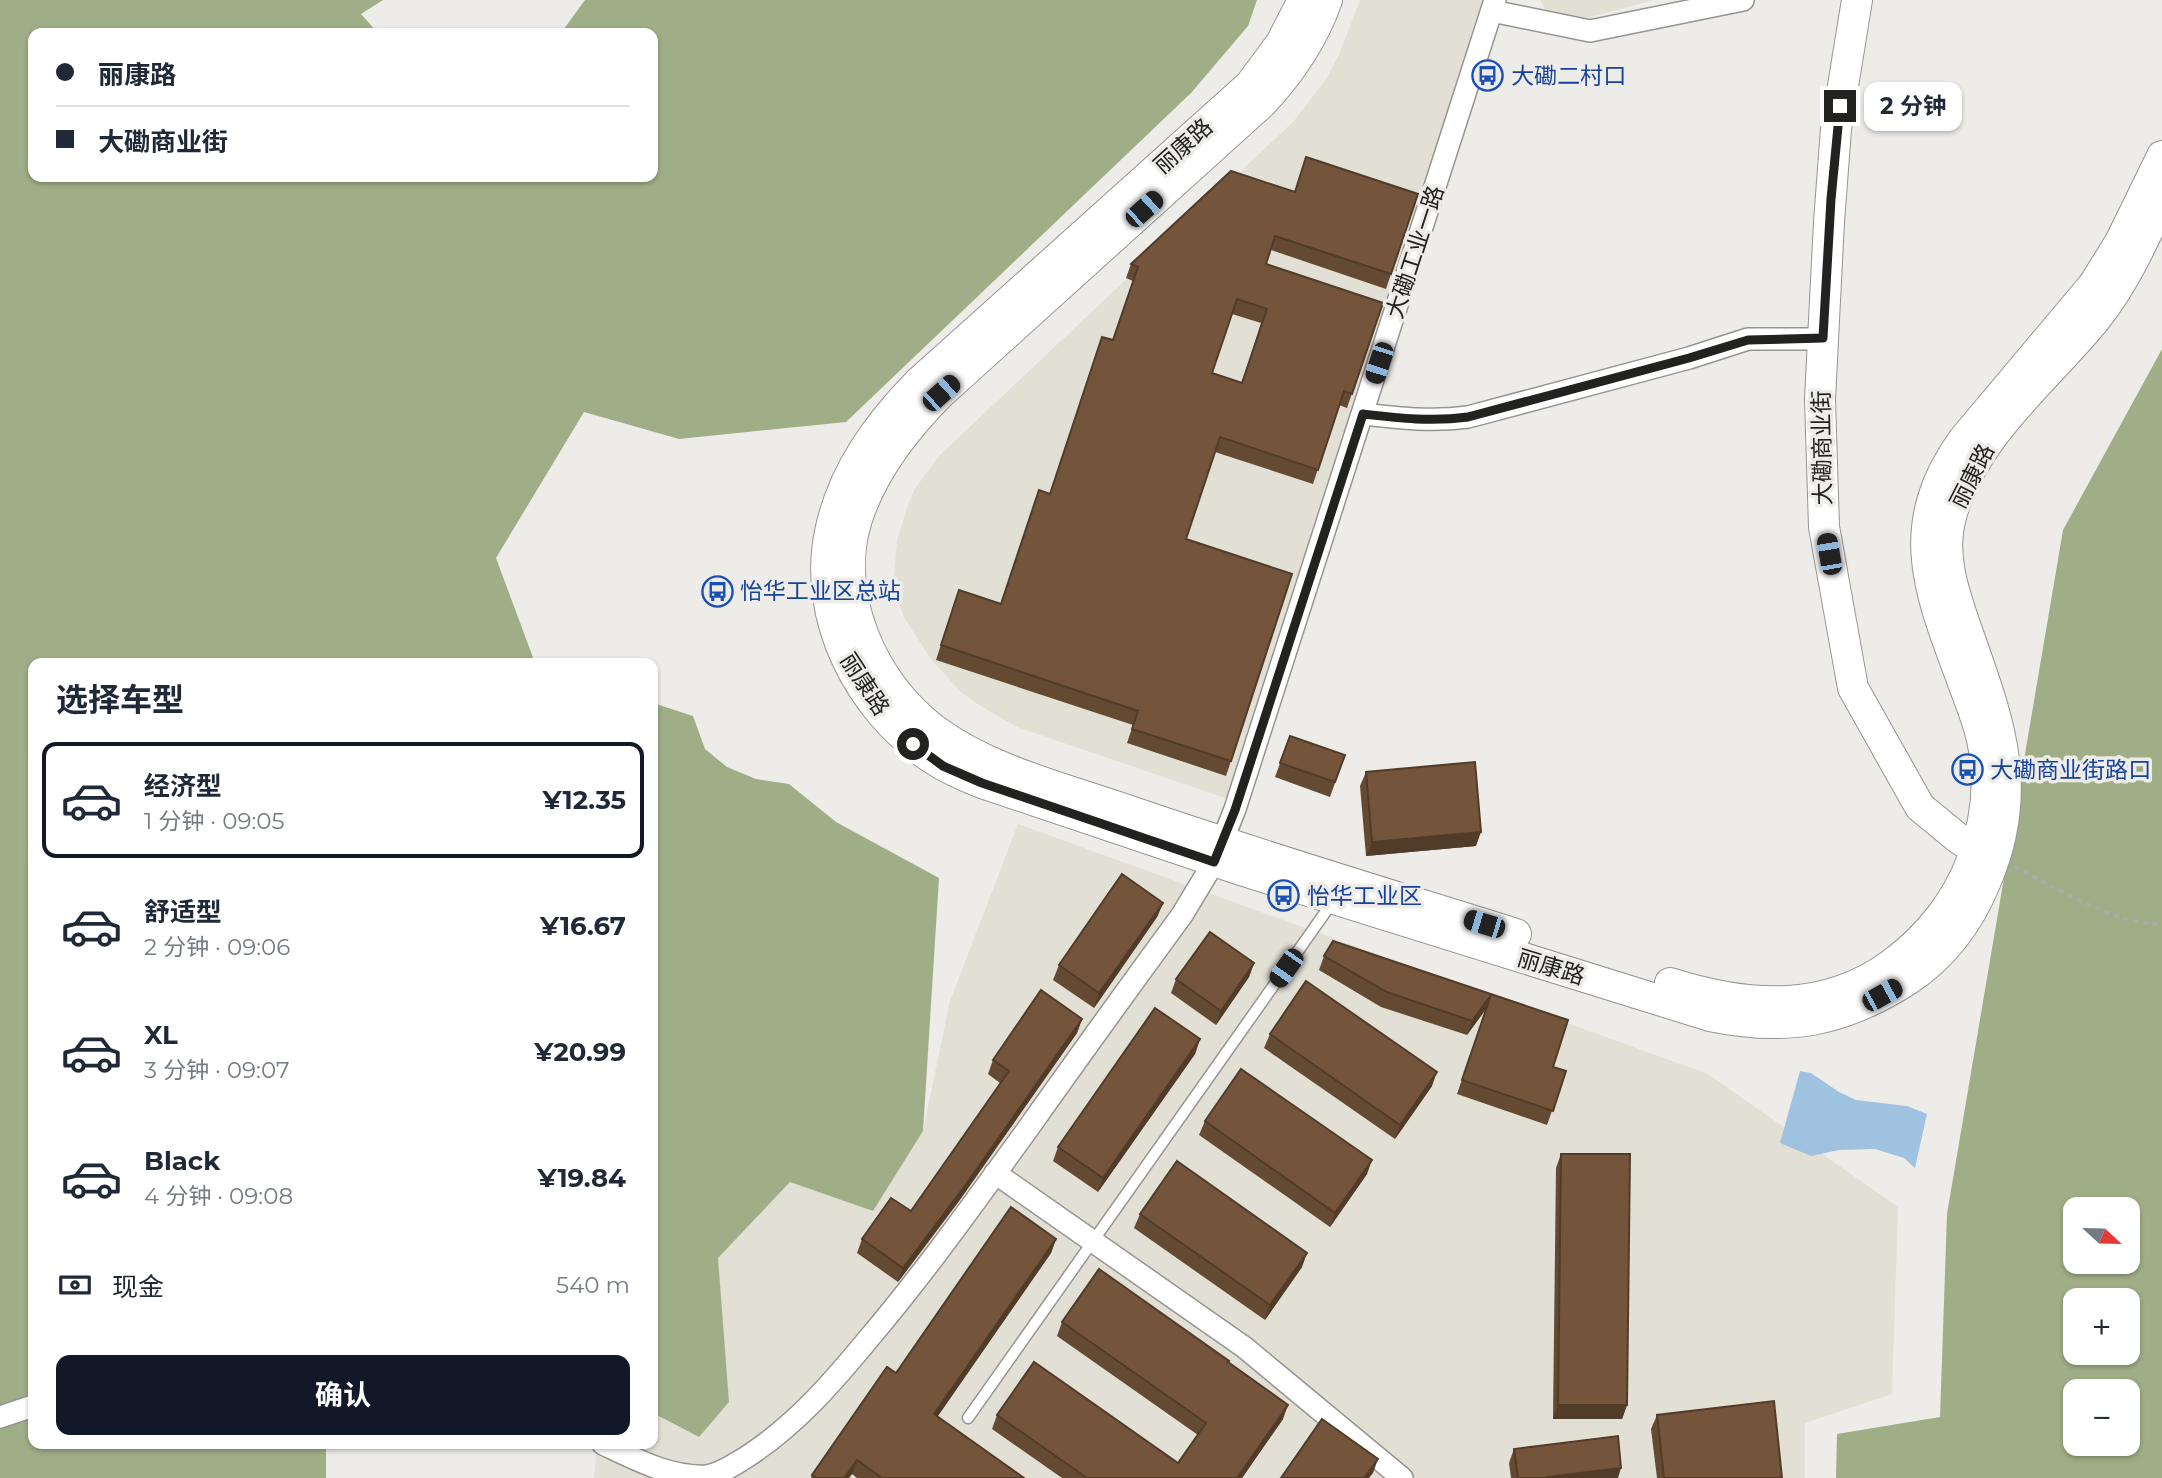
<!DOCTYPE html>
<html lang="zh">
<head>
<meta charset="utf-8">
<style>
	body { margin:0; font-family:Montserrat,"Noto Sans SC",sans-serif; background:#f6f6f7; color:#1f2937; height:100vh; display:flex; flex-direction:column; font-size:26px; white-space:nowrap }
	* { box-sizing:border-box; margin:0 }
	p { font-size:23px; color:#747a83 }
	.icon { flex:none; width:38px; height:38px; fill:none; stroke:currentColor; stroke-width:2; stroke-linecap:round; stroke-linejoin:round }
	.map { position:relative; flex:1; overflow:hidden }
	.side { position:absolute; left:28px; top:658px; width:630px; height:791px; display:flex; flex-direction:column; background:#fff; border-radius:14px; box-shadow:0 2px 5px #0004 }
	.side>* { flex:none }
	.hud { position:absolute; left:28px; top:28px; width:630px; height:154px; border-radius:14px; box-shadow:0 2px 5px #0004; display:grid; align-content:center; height:154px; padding:0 28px; background:#fff }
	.needle { width:46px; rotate:112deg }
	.fabs { position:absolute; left:2063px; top:1197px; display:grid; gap:14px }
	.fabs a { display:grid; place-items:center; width:77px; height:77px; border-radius:14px; background:#fff; box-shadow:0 2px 5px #0004; font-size:35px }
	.end { position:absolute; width:32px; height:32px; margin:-16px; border:9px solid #222221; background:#fff; box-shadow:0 0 0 4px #fff }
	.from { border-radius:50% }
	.bubble { position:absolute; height:49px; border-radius:14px; background:#fff; box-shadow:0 2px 5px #0004; font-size:23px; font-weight:700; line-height:49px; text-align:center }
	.car { position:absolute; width:21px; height:42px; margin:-21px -10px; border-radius:9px; box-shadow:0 0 5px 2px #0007; background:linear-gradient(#222 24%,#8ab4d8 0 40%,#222 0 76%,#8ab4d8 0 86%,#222 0) }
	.hud b { display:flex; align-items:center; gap:24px; height:66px; font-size:26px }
	.hud b+b { border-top:2px solid #e0e1e3 }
	.hud i { width:18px; height:18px; background:#1f2937 }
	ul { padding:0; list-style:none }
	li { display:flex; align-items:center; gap:21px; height:116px; margin:0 14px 10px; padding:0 14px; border:4px solid transparent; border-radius:14px }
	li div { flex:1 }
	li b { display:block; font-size:26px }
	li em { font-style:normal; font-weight:700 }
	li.active { border-color:#111827 }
	li>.icon { width:63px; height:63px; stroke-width:1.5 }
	h2 { padding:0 28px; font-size:32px; line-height:84px }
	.pay { display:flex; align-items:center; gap:18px; height:77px; padding:0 28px; font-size:26px }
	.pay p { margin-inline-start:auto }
	.button { display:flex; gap:14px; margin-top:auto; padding:14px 28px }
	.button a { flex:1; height:80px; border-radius:14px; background:#111827; color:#fff; font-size:28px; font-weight:700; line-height:80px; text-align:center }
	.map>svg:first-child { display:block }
</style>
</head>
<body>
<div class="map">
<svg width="2162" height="1478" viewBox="0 0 2162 1478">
	<rect width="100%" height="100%" fill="#edece9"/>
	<g fill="#e2dfd5">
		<polygon points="1360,0 1482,0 1351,419 1228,799 1017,727 979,705 961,692 930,658 904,617 895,594 894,576 897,541 908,504 916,487 940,455 1294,121 1326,79 1339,55"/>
		<polygon points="1540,0 1654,0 1587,18 1547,12"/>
		<polygon points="1018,824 1708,1074 1898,1207 1892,1394 1805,1423 1805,1478 594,1478 597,1444 653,1444 653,1413 699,1437 729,1402 717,1258 790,1181 872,1211 923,1131 950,1001"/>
	</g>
	<g fill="#9fae86" fill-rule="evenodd">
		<polygon points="0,0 383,0 361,14 378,33 33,33 33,177 653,177 653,33 561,33 585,0 1257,0 1248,26 1191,93 846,422 679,439 584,412 496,558 535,663 33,663 33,1444 326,1444 326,1478 0,1478"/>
		<path d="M2162 349V1478H1836L1837 1434 1940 1417 1947 1214 2063 530ZM2076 1209H2128V1262H2076ZM2076 1300H2128V1353H2076ZM2076 1391H2128V1444H2076Z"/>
		<polygon points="653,703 693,716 705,749 727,767 756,779 789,784 836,822 939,878 923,1131 873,1211 790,1182 718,1258 729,1402 699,1437 653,1413"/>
	</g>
	<polygon fill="#9fc2e0" points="1800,1071 1811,1073 1839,1092 1856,1100 1907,1106 1927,1114 1915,1168 1904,1158 1875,1149 1839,1150 1811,1156 1780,1143"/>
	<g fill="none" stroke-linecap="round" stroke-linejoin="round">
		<defs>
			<polyline id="lane" points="968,1418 1334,900"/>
			<g id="street">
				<polyline points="1492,11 1590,31 1743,0"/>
				<path d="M1363 414C1398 418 1432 422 1468 417L1689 358 1748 339H1823"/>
				<polyline points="995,1173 1244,1347 1402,1478"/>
				<polyline points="0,1417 33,1406"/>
				<path d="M603 1444C635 1459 670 1478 707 1476 721 1474 733 1465 745 1458 795 1426 833 1382 870 1337 926 1271 976 1200 1027 1130 1078 1058 1130 986 1182 915L1214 862 1235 809 1495 0"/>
			</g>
			<g id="secondary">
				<path d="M1303 0 1281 43 1250 85 918 383C877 425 842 473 830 532 812 618 859 709 930 757 946 768 964 776 982 783L1244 871 1710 1016C1787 1032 1843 1022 1909 979 1945 955 1970 920 1986 881 2025 790 2000 724 1969 636 1955 596 1939 555 1952 513 1976 434 2045 381 2095 320 2124 284 2143 242 2162 200"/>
				<path d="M1327 0C1313 40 1291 72 1262 103L941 393C905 429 873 470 857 519 833 595 873 684 935 730 989 770 1060 787 1124 809 1254 854 1385 893 1516 934"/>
				<polyline points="1857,0 1836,129 1829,222 1820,399 1824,527 1853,688 1920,807 1959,839 1976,849"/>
				<path d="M1670 983C1746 1007 1825 1014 1893 963 1928 937 1957 901 1972 860 1986 822 1991 780 1982 740 1978 720 1969 700 1962 680 1929 591 1901 526 1963 440L2094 284 2120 242 2162 156"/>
			</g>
		</defs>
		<use href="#lane" stroke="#959491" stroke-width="13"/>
		<use href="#street" stroke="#959491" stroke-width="24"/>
		<use href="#secondary" stroke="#959491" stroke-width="32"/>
		<path stroke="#acaba9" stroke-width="3.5" stroke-dasharray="5 5" stroke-linecap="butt" d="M2015 867C2055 887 2118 926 2162 924"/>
		<use href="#lane" stroke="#fff" stroke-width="10"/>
		<use href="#street" stroke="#fff" stroke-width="21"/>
		<use href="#secondary" stroke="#fff" stroke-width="30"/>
	</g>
	<g fill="#644933" fill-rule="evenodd">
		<path d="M1231 171 1391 274 1386 289 1271 250 1266 264 1383 303 1347 408 1339 405 1313 484 1215 452 1186 539 1231 761 1226 776 1127 743 1133 725 936 660 954 604H1001L1050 494 1113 340 1133 281 1126 278 1131 264ZM1232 314 1261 323 1242 383 1212 373Z"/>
		<polygon points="1290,736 1345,755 1330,797 1275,777"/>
		<polygon points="1366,772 1476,846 1366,856 1360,786"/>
		<polygon points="1163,903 1157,917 1094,1008 1053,980 1059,965"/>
		<polygon points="1324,956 1568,1020 1553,1067 1566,1071 1547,1125 1457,1094 1486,1009 1467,1035 1381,1007 1319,970"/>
		<polygon points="1254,963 1249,977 1216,1025 1171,993 1176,979"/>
		<polygon points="1082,1019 1077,1033 959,1201 898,1282 857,1253 862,1239 911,1211 1000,1083 988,1074 993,1060"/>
		<polygon points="1270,1034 1432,1086 1395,1139 1264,1048"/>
		<polygon points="1200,1039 1195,1054 1098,1192 1053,1161 1058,1147"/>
		<polygon points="1205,1121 1367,1174 1330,1227 1199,1135"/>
		<polygon points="1561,1154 1627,1405 1622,1419 1553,1419 1556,1168"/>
		<polygon points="1140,1214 1302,1267 1265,1320 1134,1228"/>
		<polygon points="1056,1239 1051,1253 937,1417 1024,1478 857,1478 852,1474 849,1478 811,1478 812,1475 896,1373"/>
		<polygon points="1062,1322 1229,1363 1283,1419 1242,1478 1062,1478 992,1429 997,1415 1178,1463 1198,1435 1057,1336"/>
		<polygon points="1657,1415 1782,1478 1657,1478 1651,1429"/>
		<polygon points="1514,1449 1618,1478 1511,1478 1509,1463"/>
	</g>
	<g fill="#513c29">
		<polygon points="1481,832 1476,846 1366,856 1372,842"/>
		<polygon points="1163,903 1157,917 1094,1008 1099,993"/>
		<polygon points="1254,963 1249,977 1216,1025 1221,1011"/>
		<polygon points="1491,995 1486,1009 1467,1035 1472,1021"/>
		<polygon points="1082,1019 1077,1033 959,1201 898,1282 903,1268"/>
		<polygon points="1200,1039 1195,1054 1098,1192 1103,1178"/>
		<polygon points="1437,1072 1432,1086 1395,1139 1400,1125"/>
		<polygon points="1372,1160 1367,1174 1330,1227 1335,1213"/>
		<polygon points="1056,1239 1051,1253 929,1429 934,1414"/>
		<polygon points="1307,1253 1302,1267 1265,1320 1270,1305"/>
		<polygon points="1288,1405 1283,1419 1242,1478 1237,1478"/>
		<polygon points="1558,1405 1627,1405 1622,1419 1553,1419"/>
		<polygon points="1378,1459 1373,1473 1369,1478 1364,1478"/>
		<polygon points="857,1460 852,1474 849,1478 844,1478"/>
		<polygon points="1621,1468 1618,1478 1548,1478 1548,1477"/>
	</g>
	<g fill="#74553b" stroke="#513c29" stroke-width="2" fill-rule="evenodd">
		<path d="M1306 157 1418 194 1391 274 1275 236 1266 264 1383 303 1352 394 1344 391 1318 470 1220 437 1186 539 1292 574 1231 761 1132 729 1138 711 941 645 959 590 1001 604 1039 490 1050 494 1102 337 1113 340 1138 267 1131 264 1231 171 1295 192ZM1237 299 1267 309 1242 383 1212 373Z"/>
		<polygon points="1290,736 1345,755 1335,782 1280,763"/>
		<polygon points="1475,762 1481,832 1372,842 1366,772"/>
		<polygon points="1122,874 1163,903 1099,993 1059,965"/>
		<polygon points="1210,932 1254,963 1221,1011 1176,979"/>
		<polygon points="1333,941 1568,1020 1553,1067 1566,1071 1553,1111 1462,1080 1491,995 1472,1021 1387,992 1324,956"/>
		<polygon points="1306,981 1437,1072 1400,1125 1270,1034"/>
		<polygon points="1041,990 1082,1019 964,1187 903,1268 862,1239 891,1198 911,1211 1009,1071 993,1060"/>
		<polygon points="1155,1008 1200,1039 1103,1178 1058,1147"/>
		<polygon points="1241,1069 1372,1160 1335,1213 1205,1121"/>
		<polygon points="1561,1154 1630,1154 1627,1405 1558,1405"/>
		<polygon points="1177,1161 1307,1253 1270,1305 1140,1214"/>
		<polygon points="1011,1207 1056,1239 934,1414 1024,1478 882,1478 857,1460 844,1478 817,1478 812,1475 887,1367 896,1373"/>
		<polygon points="1099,1269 1229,1361 1228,1362 1288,1405 1237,1478 1087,1478 997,1415 1034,1362 1178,1463 1206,1423 1062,1322"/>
		<polygon points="1774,1401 1782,1478 1664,1478 1657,1415"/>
		<polygon points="1322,1419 1378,1459 1364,1478 1281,1478"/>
		<polygon points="1618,1436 1621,1468 1548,1477 1549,1478 1518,1478 1514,1449"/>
	</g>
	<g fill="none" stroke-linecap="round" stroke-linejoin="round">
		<path stroke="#222221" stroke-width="9" d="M913 744 943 766 982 783 1214 862 1235 810 1363 414C1398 418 1432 422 1468 417L1689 358 1748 340 1823 338 1831 199 1840 106"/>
	</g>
	<defs>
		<symbol id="bus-ring" viewBox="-11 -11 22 22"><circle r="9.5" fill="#edece9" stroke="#1a4fb4" stroke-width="1.5"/><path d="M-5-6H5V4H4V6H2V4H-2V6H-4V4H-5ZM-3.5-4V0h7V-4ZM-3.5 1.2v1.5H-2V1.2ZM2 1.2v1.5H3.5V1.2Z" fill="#1a4fb4"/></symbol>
	</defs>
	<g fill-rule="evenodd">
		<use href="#bus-ring" x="1470" y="58" width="35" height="35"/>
		<use href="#bus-ring" x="700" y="574" width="35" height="35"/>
		<use href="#bus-ring" x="1950" y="752" width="35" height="35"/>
		<use href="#bus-ring" x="1266" y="878" width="35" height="35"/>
	</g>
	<g text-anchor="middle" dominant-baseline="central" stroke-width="7" stroke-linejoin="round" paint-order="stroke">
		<g font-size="23" fill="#164399" stroke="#edece9" text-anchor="start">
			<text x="1511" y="76">大磡二村口</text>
			<text x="740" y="591">怡华工业区总站</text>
			<text x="1990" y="770">大磡商业街路口</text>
			<text x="1307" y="896">怡华工业区</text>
		</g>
		<g font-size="23" fill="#222221" stroke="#edece9">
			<text transform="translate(1183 146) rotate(-42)">丽康路</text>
			<text transform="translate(1415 252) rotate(-72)">大磡工业一路</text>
			<text transform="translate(1822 448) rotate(-91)">大磡商业街</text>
			<text transform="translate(1972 476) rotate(-63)">丽康路</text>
			<text transform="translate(865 684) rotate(57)">丽康路</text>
			<text transform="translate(1551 967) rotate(17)">丽康路</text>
		</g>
	</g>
</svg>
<div class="fabs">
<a><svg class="needle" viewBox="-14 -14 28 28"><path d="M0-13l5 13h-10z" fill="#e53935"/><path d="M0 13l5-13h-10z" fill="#747a83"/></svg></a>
<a>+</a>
<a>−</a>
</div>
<i class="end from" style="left:913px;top:744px"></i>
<i class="end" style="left:1840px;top:106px"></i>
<div class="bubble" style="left:1864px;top:82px;width:98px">2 分钟</div>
<i class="car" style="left:1144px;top:209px;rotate:48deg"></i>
<i class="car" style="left:1379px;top:363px;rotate:198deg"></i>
<i class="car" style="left:941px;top:393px;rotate:48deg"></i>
<i class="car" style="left:1829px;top:554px;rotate:350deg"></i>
<i class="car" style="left:1484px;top:924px;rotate:287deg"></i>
<i class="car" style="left:1286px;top:968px;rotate:215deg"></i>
<i class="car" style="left:1882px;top:995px;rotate:61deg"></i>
<div class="hud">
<b><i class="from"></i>丽康路</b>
<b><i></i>大磡商业街</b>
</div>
<section class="side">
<h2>选择车型</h2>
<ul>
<li class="active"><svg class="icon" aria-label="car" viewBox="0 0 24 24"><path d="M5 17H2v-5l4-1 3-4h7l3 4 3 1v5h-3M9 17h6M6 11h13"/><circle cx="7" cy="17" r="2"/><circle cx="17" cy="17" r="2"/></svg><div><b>经济型</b><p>1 分钟 · 09:05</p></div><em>¥12.35</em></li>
<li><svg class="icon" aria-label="car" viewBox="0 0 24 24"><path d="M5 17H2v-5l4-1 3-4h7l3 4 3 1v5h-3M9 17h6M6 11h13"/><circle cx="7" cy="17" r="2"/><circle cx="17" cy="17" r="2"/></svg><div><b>舒适型</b><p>2 分钟 · 09:06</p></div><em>¥16.67</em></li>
<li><svg class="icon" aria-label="car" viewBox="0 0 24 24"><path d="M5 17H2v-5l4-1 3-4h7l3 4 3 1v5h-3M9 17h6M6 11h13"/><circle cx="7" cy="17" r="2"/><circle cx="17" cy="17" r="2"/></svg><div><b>XL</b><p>3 分钟 · 09:07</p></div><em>¥20.99</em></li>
<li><svg class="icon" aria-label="car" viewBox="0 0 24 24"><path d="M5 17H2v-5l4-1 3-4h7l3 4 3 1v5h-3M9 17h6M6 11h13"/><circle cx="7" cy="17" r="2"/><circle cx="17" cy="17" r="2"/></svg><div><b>Black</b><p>4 分钟 · 09:08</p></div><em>¥19.84</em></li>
</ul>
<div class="pay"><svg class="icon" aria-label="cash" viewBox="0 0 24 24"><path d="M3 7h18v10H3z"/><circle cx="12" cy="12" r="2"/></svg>现金<p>540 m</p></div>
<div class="button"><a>确认</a></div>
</section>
</div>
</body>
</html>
